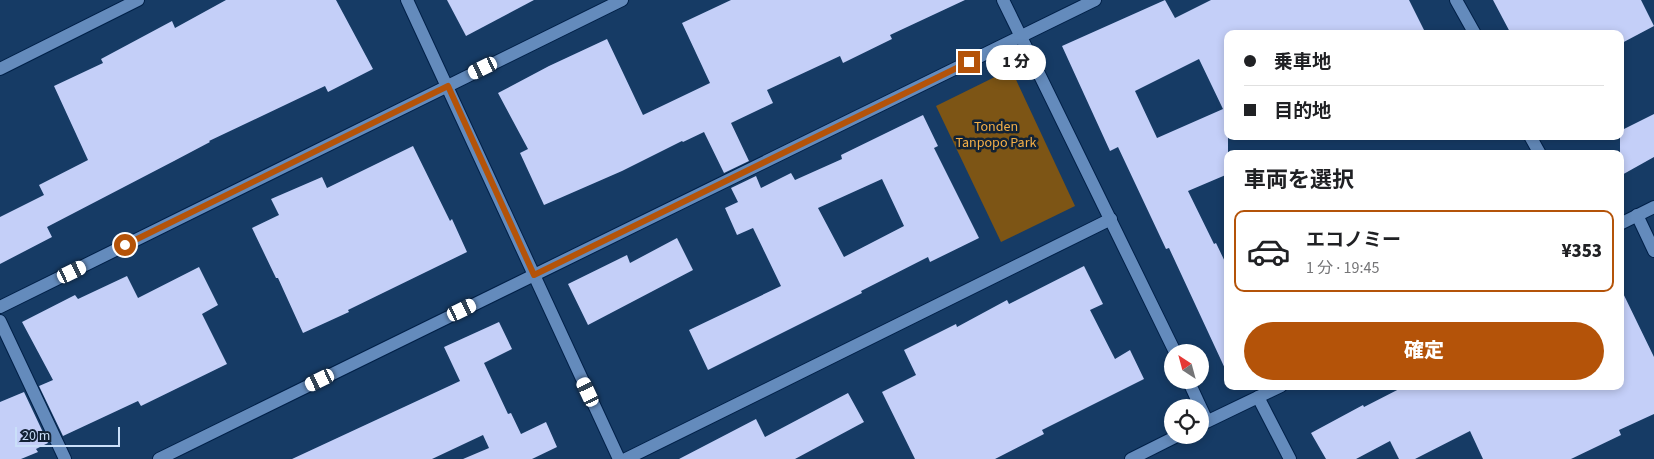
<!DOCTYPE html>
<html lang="ja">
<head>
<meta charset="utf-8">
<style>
	body { margin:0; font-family:"Source Sans 3","Noto Sans JP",sans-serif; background:#f6f6f6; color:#202124; height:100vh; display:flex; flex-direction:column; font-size:19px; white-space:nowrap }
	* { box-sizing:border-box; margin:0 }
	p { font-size:16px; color:#757577 }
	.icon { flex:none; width:28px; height:28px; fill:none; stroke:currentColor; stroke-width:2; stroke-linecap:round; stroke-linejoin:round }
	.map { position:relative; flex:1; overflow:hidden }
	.panel { position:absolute; left:1224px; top:150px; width:400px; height:240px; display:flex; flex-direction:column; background:#fff; border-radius:10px; box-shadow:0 2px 8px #0003 }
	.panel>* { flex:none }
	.banner { position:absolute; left:1224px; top:30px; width:400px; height:110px; border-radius:10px; box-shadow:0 2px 8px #0003; display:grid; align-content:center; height:110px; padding:0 20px; background:#fff }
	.needle { width:32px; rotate:324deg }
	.fabs { position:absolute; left:1164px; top:344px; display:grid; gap:10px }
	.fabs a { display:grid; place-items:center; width:45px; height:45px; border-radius:50%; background:#fff; box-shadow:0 2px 8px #0003; font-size:25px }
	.scale { position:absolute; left:15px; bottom:12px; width:105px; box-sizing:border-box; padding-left:5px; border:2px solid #cadff9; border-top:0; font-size:14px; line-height:18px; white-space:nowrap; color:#cadff9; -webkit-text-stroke:4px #122235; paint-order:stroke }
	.end { position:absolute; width:22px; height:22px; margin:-11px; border:6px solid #b45309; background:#fff; box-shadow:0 0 0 2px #fff }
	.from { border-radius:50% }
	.bubble { position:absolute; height:35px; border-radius:18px; background:#fff; box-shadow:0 2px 8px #0003; font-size:16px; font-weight:800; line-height:35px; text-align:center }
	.car { position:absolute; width:15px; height:30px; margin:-15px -8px; border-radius:6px; box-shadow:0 0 4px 1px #0007; background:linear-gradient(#fff 24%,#345 0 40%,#fff 0 76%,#345 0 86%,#fff 0) }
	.banner b { display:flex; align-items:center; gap:18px; height:48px; font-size:19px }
	.banner b+b { border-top:1px solid #e0e0e0 }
	.banner i { width:12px; height:12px; background:#202124 }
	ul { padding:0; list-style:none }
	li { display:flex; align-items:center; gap:15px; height:82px; margin:0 10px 8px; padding:0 10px; border:2px solid transparent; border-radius:10px }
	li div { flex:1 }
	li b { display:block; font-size:19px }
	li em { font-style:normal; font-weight:800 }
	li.on { border-color:#b45309 }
	li>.icon { width:45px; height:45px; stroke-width:1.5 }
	h2 { padding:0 20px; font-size:22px; line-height:60px }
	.button { display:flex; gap:10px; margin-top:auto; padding:10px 20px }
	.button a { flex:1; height:58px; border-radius:30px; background:#b45309; color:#fff; font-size:20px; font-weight:800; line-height:58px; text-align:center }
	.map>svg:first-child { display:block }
</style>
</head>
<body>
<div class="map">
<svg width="1654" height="459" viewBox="0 0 1654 459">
	<rect width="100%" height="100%" fill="#163b65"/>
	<polygon fill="#7d5515" points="1011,69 1075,206 1001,242 936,106"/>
	<g fill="#c4cff8" fill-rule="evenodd">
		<polygon points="226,0 336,0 373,69 328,92 325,86 209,141 210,142 174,161 47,227 52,237 0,264 0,217 44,195 39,185 88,160 54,86 103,63 101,59 172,21 175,28"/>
		<polygon points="447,0 534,0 466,36"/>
		<polygon points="731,0 965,0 890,35 892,39 843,63 840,56 767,90 773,103 731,123 749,161 724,173 704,132 683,142 682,141 622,171 544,205 520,153 528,149 498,93 549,66 607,39 643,115 710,83 682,23"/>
		<path d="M1165 0 1175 18 1211 0H1409L1426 34H1228V174L1188 191 1214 244 1216 243 1228 268V375L1169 248 1166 249 1118 147 1110 151 1062 46ZM1199 59 1223 109 1157 138 1135 91Z"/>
		<polygon points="1493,0 1641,0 1654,26 1620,44 1620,34 1511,34"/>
		<polygon points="1654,114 1654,157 1620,176 1620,131"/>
		<path d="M923 115 938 146 934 148 979 238 930 262 928 257 861 291 862 293 708 370 689 330 781 286 753 228 737 235 725 208 738 202 731 188 756 176 761 188 791 173 795 180 842 159 841 155ZM882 179 904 226 844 257 818 208Z"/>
		<polygon points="413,146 450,221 452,219 467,252 348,310 349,312 303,333 278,278 276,278 252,228 279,215 271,199 322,177 327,188"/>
		<polygon points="677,238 693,270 588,325 568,284 627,255 630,263"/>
		<polygon points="1084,266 1103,304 1090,310 1115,359 1130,350 1144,379 1042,430 1044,434 995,459 915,459 882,392 916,375 904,350 956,324 957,327 1007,300 1009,304"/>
		<polygon points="199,267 218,305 202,314 227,364 141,406 138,401 63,436 39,386 53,380 22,322 75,295 78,299 127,276 138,298"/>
		<polygon points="1620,287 1654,357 1654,414 1619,430 1621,435 1571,459 1483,459 1470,431 1415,459 1399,459 1390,441 1356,459 1326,459 1311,433 1363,405 1364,407 1405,386 1620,386"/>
		<polygon points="499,322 512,349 484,363 508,414 511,413 521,434 546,422 557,447 532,459 463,459 489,448 483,435 432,459 292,459 460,381 444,347"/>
		<polygon points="24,392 48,443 36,449 38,452 21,459 0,459 0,402"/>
		<polygon points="848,393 864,422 795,459 679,459 756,419 765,437"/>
	</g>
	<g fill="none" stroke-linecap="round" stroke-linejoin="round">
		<defs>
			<g id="minor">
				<polyline points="407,0 619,459"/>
				<polyline points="1003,0 1175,352"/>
				<polyline points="1456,0 1475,34"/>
				<polyline points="0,69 138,0"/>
				<polyline points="1530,136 1540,154"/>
				<polyline points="1637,215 1654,251"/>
				<polyline points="0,307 622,0"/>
				<polyline points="0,321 65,459"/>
				<polyline points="1188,380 1207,421"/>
				<polyline points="1258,397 1290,459"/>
				<polyline points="159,459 1095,0"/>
				<polyline points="626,459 1111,219"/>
			</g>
			<g id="tertiary">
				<polyline points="1620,224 1654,207"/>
				<polyline points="1200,425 1281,386"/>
				<polyline points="1131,459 1179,435"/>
			</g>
		</defs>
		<use href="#minor" stroke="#002048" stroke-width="14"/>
		<use href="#tertiary" stroke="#002048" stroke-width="14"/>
		<use href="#minor" stroke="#648bbc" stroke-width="12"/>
		<use href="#tertiary" stroke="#648bbc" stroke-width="12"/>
	</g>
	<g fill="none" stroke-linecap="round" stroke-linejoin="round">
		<polyline stroke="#b45309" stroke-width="6" points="125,245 448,86 534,275 969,62"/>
	</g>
	<g text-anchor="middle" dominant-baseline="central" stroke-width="5" stroke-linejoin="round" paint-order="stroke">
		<g font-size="14" fill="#f5b048" stroke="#122235">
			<text x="996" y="127">Tonden<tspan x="996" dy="16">Tanpopo Park</tspan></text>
		</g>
	</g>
</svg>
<div class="fabs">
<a><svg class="needle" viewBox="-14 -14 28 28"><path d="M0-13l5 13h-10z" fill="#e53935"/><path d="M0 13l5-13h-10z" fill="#757577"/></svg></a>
<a><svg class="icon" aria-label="locate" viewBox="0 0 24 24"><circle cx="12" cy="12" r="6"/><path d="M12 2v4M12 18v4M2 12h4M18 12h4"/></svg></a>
</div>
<div class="scale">20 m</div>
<i class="end from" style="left:125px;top:245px"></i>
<i class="end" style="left:969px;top:62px"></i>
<div class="bubble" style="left:986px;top:45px;width:60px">1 分</div>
<i class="car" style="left:483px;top:68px;rotate:244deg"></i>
<i class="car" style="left:72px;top:272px;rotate:64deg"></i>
<i class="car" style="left:462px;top:310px;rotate:64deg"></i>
<i class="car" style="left:320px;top:380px;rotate:244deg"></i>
<i class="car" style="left:588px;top:392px;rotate:335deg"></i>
<div class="banner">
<b><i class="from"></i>乗車地</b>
<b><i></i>目的地</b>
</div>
<section class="panel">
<h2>車両を選択</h2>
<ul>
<li class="on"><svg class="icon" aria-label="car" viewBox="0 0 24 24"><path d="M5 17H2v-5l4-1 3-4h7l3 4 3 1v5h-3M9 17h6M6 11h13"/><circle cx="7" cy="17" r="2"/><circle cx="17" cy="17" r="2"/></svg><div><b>エコノミー</b><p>1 分 · 19:45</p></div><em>¥353</em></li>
</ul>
<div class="button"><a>確定</a></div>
</section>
</div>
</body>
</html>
